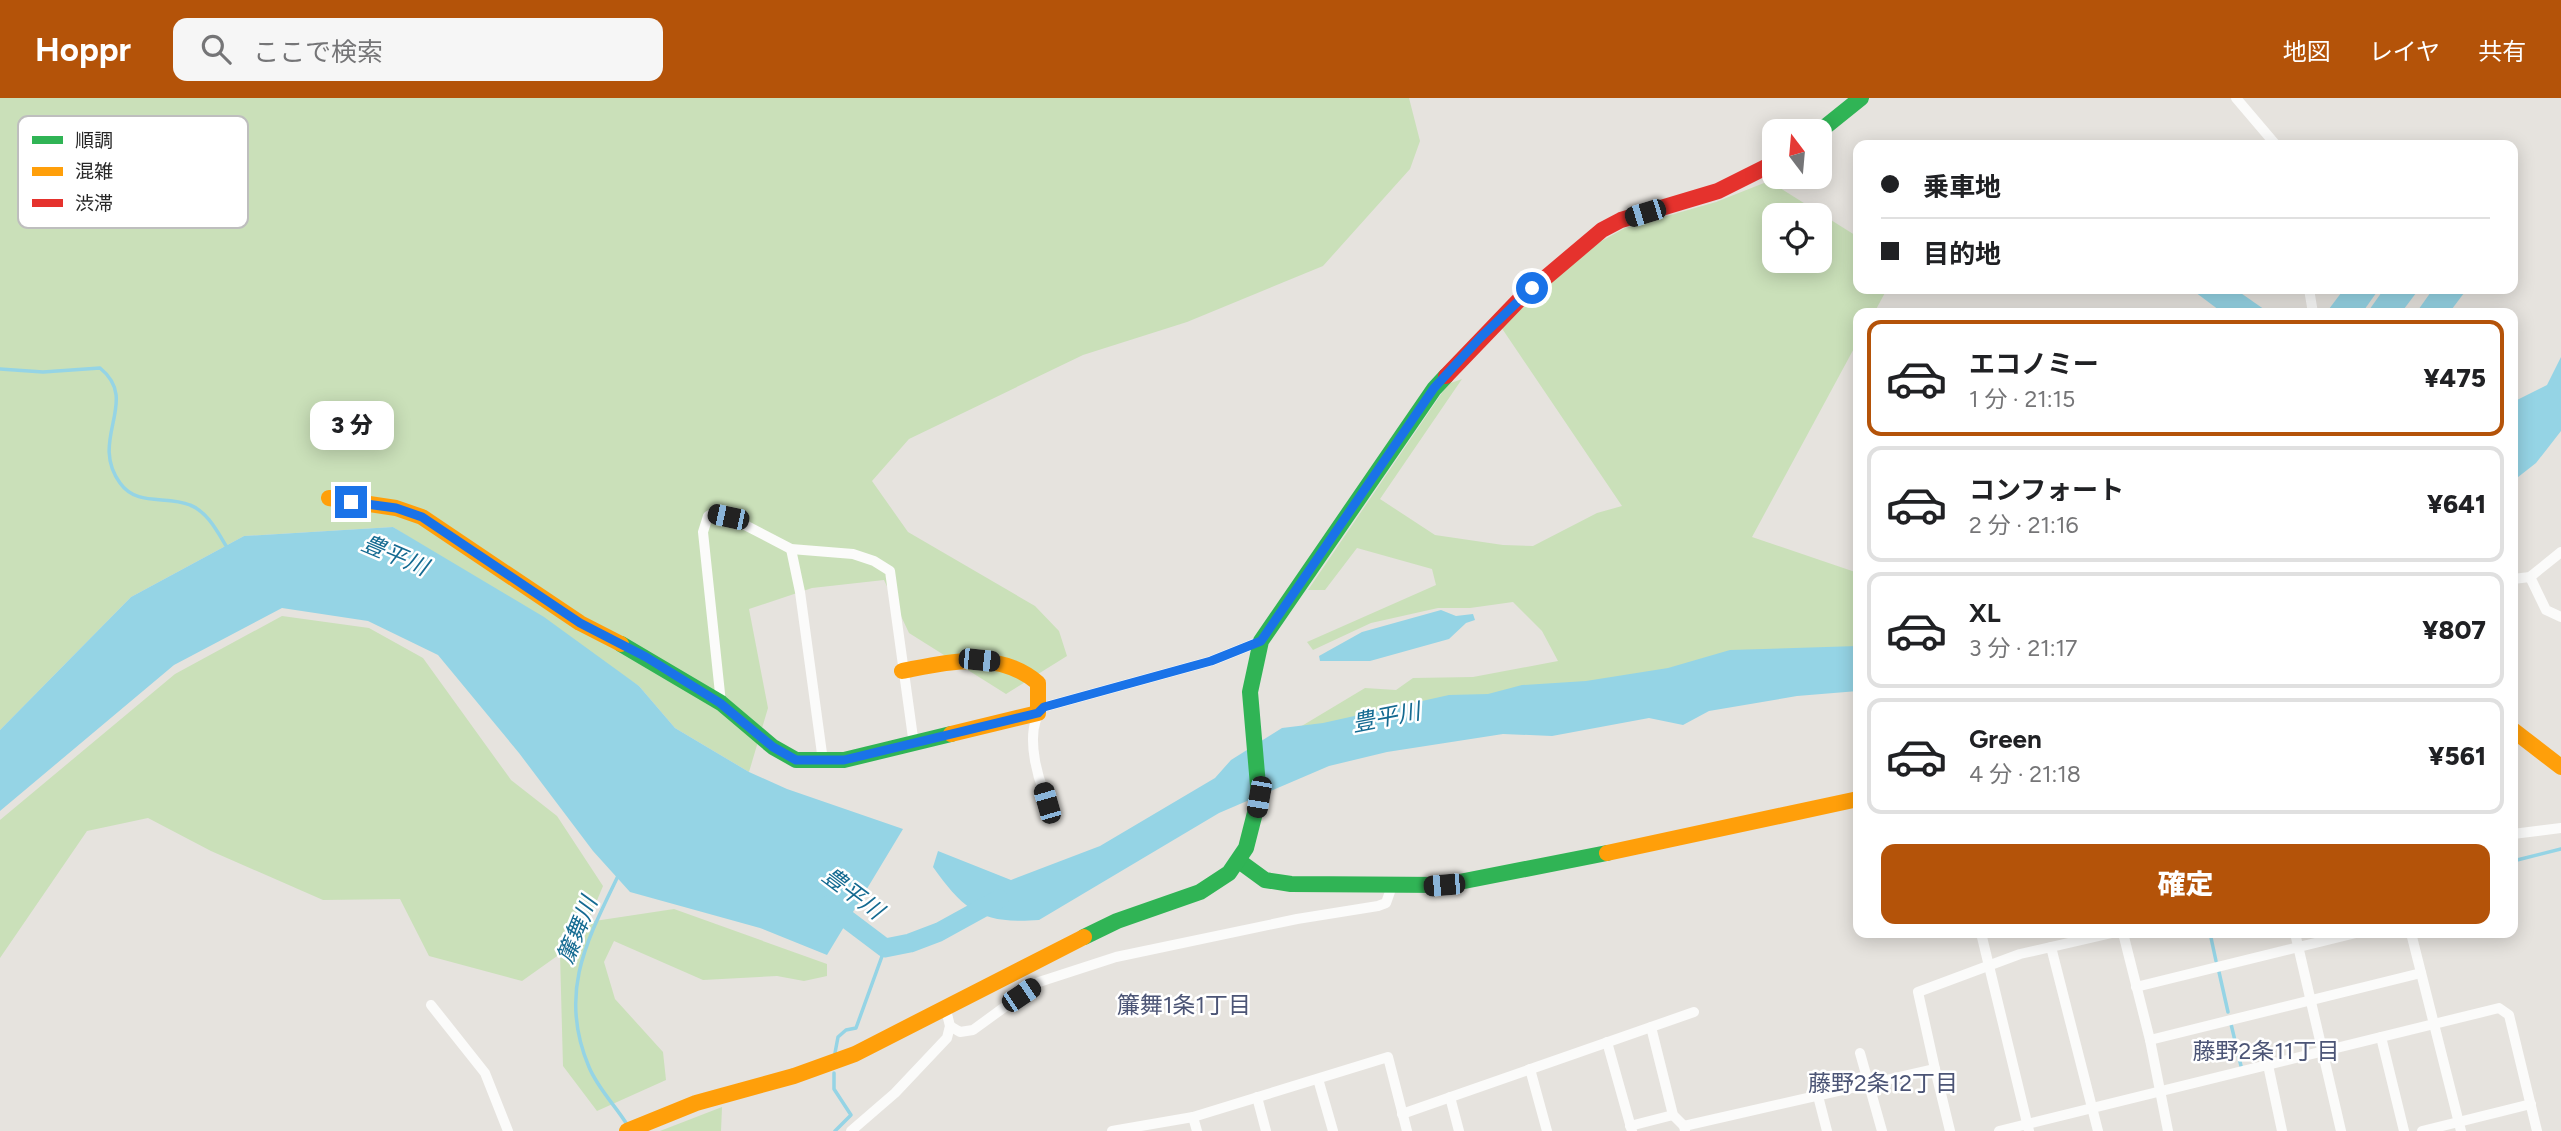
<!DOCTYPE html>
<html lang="ja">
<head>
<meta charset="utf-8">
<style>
	body { margin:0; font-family:Figtree,"Noto Sans JP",sans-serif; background:#f6f6f6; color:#202124; height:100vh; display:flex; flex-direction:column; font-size:26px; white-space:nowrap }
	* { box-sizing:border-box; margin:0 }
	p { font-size:23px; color:#757577 }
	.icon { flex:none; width:38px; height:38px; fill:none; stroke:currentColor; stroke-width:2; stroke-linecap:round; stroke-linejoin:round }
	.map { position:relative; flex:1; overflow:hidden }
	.details { position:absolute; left:1853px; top:210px; width:665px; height:630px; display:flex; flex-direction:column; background:#fff; border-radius:14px; box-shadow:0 4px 18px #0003 }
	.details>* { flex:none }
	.guide { position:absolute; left:1853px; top:42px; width:665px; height:154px; border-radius:14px; box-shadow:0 4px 18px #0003; display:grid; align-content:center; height:154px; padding:0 28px; background:#fff }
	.needle { width:46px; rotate:344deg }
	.tools { position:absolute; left:1762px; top:21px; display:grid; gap:14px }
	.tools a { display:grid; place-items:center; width:70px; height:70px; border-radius:14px; background:#fff; box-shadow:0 4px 18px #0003; font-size:35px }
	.end { position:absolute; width:32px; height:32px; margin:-16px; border:9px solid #1a73e8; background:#fff; box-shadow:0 0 0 4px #fff }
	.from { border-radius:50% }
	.bubble { position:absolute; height:49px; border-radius:14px; background:#fff; box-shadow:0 4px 18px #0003; font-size:23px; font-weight:800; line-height:49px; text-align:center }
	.car { position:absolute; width:21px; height:42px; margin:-21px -10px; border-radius:9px; box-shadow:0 0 5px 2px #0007; background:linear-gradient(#222 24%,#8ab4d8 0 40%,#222 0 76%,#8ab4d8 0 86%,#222 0) }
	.guide b { display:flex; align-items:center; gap:24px; height:66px; font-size:26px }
	.guide b+b { border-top:2px solid #e0e0e0 }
	.guide i { width:18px; height:18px; background:#202124 }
	ul { padding:12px 0 0; list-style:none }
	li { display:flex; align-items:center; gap:21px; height:116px; margin:0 14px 10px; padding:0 14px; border:4px solid #e0e0e0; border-radius:14px }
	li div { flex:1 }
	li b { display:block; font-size:26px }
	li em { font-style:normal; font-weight:800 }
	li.current { border-color:#b45309 }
	li>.icon { width:63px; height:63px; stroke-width:1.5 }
	.primary-button { display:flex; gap:14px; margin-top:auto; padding:14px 28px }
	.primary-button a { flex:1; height:80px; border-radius:14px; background:#b45309; color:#fff; font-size:28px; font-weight:800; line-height:80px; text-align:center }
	header { display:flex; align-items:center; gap:42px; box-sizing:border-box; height:98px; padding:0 35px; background:#b45309; color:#fff }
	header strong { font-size:33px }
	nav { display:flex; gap:38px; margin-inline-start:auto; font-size:24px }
	.search { width:490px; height:63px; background:#f6f6f6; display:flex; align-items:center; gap:18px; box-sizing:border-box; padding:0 24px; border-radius:14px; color:#757577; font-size:26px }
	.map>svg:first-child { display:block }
</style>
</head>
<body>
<header>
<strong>Hoppr</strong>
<div class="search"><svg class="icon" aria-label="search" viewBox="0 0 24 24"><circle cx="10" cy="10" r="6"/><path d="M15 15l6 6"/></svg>ここで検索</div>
<nav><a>地図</a><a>レイヤ</a><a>共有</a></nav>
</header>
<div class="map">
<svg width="2561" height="1033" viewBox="0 0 2561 1033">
	<rect width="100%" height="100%" fill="#e6e3de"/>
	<g fill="#cae0b9" fill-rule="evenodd">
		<polygon points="0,0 1409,0 1420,43 1410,71 1323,168 1187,224 1083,257 909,341 872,383 908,434 1035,508 1059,533 1067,558 1006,596 909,535 884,482 812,490 749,511 768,610 749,674 675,630 639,588 393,429 244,438 131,499 0,632"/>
		<path d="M1769 83 1858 139V191H1887L1874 215H1858V243L1752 439 1858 475V561L1270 647 1365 590 1396 592 1413 580 1473 579 1558 563 1542 533 1513 504 1470 510H1438L1371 525 1313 552 1307 544 1436 487 1432 471 1357 450 1325 492H1308L1448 286 1462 281 1380 401 1435 437 1503 447 1533 448 1597 415 1622 408 1501 229 1589 150 1625 130 1716 104ZM1774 117H1820V163H1774Z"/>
		<polygon points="282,518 369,530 423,560 511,682 557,718 603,788 588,824 674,811 827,866 827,878 804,883 777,878 703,882 614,843 604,864 615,901 663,954 666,982 597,1013 563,968 560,856 522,883 429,858 400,801 323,802 211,753 148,720 87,733 0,860 0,722 175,576"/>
		<polygon points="722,1009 721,1033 660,1033"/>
	</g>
	<g fill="#95d4e5">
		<polygon points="2191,191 2235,191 2268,214 2223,215"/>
		<polygon points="2344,191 2379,191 2362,215 2326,215"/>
		<polygon points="2384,191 2419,191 2401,215 2367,215"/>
		<polygon points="2433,191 2467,191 2449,215 2416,215"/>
		<polygon points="2561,259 2561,333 2536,365 2513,383 2513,304 2547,287"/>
		<polygon points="393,429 544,519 639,588 675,630 749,674 787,691 903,731 827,857 760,830 630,794 593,753 519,655 438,557 368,523 282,510 174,567 0,713 0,632 131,499 244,438"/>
		<polygon points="1441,512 1456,518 1473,516 1475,522 1466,525 1449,541 1370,563 1320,563 1319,558 1362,534"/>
		<path d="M1858 548V593L1797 598 1709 613 1683 627 1649 620 1552 638 1503 636 1387 654 1329 668 1219 715 1039 822C982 826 965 814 933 769L938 753 1011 782 1100 748 1215 680 1231 662 1282 630 1323 625 1449 597 1488 596 1522 587 1586 583 1668 570 1730 552Z"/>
	</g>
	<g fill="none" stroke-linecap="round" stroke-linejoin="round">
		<g stroke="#95d4e5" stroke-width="3.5">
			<path d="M0 271 43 274 100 270C141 303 88 341 120 385 137 409 166 397 190 407 208 414 218 435 228 451"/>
			<polyline points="2513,763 2561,751"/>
			<path d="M618 778C586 844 558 896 589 969 598 991 616 1008 628 1028"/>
			<polyline points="2210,835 2216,863"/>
			<polyline points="2219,874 2228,914"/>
			<polyline points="2231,926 2241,968"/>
			<polyline points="835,955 838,939 846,932 856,930 885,850"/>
			<polyline points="834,975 834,991 851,1017 835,1033"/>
		</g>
		<polyline stroke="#95d4e5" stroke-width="19" points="828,807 885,850 910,845 939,834 999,801"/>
		<g stroke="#fbfbfa" stroke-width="10">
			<polyline points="2236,0 2276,47"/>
			<polyline points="2309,191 2313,215"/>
			<polyline points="791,451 800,494 823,663"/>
			<polyline points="2530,479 2546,512 2561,519"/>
			<polyline points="2513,481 2530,479 2561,454"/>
			<polyline points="721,605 703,434 708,418 713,415 743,426 791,451 853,456 874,463 890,473 914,647"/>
			<path d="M1056 717C1039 694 1021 631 1044 609L1211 563 1261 543"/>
			<polyline points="2513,736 2561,730"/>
			<polyline points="1981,835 2029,1033"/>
			<polyline points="2123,835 2150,942 2168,1033"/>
			<polyline points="2295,835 2341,1033"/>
			<polyline points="2411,835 2461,1033"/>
			<polyline points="2051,849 2098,1033"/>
			<polyline points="2136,889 2356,835"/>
			<polyline points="431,907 485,975 508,1033"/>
			<polyline points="950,928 960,934 973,932 1039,884 1116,859 1297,821 1378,808 1386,805 1392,788"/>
			<polyline points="1651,929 1673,1017 1684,1028"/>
			<polyline points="2381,939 2404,1033"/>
			<polyline points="2150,942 2421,875"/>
			<polyline points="1607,944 1632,1033"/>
			<polyline points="1860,955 1882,1033"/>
			<polyline points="2268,967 2282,1033"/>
			<polyline points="1530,971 1547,1033"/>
			<polyline points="1935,971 1918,894 2020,856 2112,835"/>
			<polyline points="1318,981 1333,1033"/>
			<polyline points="1818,998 1827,1033"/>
			<polyline points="1257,999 1266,1033"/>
			<polyline points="1450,999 1459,1033"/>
			<polyline points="1402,1016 1694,914"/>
			<polyline points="1193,1019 1197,1033"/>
			<polyline points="1630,1028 1673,1017"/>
			<polyline points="851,1033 895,995 947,940 950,928 946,912"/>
			<polyline points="1112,1033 1193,1019 1388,959 1407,1033"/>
			<polyline points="1685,1033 1684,1028 1935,971 1950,1033"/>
			<polyline points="1999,1033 2499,910 2509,917 2537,1033"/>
			<polyline points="2422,1033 2531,1006"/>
		</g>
		<g stroke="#30b455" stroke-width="16">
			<polyline points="1820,33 1861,0"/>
			<polyline points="621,546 721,605 773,649 796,662 844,662 951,636"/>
			<polyline points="1239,763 1265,782 1291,786 1444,787 1607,755"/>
			<polyline points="1084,839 1117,823 1200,794 1229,775 1246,750 1259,699 1250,594 1261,543 1434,291 1446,278"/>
		</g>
		<g stroke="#ff9f0a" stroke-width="16">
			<polyline points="329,400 396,410 422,419 580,525 621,546"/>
			<path d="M902 573C949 564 998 551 1038 585V615L951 636"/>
			<polyline points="2513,632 2561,669"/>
			<polyline points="1607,755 1858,701"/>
			<polyline points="627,1033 696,1005 794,978 855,956 1084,839"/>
		</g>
		<polyline stroke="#e5322d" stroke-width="16" points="1446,278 1518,203 1602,132 1621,122 1718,93 1774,65"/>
	</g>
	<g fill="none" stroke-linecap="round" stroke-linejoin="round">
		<polyline stroke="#1a73e8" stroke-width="9" points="351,404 396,410 422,419 580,525 646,559 720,605 773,649 796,662 844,662 1038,615 1044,609 1211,563 1261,543 1434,290 1480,240 1532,190"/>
	</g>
	<g text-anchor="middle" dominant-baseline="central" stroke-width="5" stroke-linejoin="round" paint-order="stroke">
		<g font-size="23" font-style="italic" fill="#146a91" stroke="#fff">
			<text transform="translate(395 457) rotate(23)">豊平川</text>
			<text transform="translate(1386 619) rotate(-11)">豊平川</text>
			<text transform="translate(853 795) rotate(37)">豊平川</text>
			<text transform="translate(577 832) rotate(-68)">簾舞川</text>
		</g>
		<g font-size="23" fill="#4c5576" stroke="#fff">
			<text x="1184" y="907">簾舞1条1丁目</text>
			<text x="2266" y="953">藤野2条11丁目</text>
			<text x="1883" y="985">藤野2条12丁目</text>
		</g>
	</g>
	<rect x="18" y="18" width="230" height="112" rx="10" fill="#fff" stroke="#bebebe" stroke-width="2"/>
	<rect x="32" y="38" width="31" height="8" fill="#30b455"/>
	<rect x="32" y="69" width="31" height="9" fill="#ff9f0a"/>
	<rect x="32" y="101" width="31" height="8" fill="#e5322d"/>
	<g font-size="19" fill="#282828">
		<text x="75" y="49">順調</text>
		<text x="75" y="80">混雑</text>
		<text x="75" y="112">渋滞</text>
	</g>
</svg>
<div class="tools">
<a><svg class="needle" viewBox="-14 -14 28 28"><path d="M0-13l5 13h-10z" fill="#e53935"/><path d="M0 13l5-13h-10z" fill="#757577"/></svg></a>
<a><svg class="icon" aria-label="locate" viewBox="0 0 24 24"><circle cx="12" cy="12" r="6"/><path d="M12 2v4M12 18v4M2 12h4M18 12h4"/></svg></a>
</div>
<i class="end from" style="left:1532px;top:190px"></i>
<i class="end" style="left:351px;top:404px"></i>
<div class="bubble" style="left:310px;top:303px;width:84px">3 分</div>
<i class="car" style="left:1645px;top:115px;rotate:253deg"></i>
<i class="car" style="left:728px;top:419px;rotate:282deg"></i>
<i class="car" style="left:979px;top:562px;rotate:96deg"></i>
<i class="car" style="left:1259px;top:699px;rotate:190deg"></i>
<i class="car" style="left:1047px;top:705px;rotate:344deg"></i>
<i class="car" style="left:1444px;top:787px;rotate:265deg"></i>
<i class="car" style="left:1021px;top:897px;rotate:56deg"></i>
<div class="guide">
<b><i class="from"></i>乗車地</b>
<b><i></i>目的地</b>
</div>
<section class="details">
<ul>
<li class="current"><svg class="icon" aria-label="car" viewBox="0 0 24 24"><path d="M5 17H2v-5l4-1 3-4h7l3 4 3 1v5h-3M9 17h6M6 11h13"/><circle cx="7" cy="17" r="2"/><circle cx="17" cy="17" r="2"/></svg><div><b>エコノミー</b><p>1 分 · 21:15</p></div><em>¥475</em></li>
<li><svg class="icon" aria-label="car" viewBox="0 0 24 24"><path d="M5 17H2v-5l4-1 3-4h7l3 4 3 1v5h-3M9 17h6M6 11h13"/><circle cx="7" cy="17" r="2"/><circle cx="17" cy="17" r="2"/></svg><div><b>コンフォート</b><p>2 分 · 21:16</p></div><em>¥641</em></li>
<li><svg class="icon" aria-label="car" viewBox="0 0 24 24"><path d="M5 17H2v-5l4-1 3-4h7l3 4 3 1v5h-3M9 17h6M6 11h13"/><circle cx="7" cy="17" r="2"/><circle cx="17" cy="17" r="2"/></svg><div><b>XL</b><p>3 分 · 21:17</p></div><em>¥807</em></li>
<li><svg class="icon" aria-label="car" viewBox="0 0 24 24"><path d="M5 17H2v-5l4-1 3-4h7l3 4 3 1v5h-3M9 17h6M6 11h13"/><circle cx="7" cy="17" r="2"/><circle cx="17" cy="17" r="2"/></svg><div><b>Green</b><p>4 分 · 21:18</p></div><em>¥561</em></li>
</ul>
<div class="primary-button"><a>確定</a></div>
</section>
</div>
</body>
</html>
